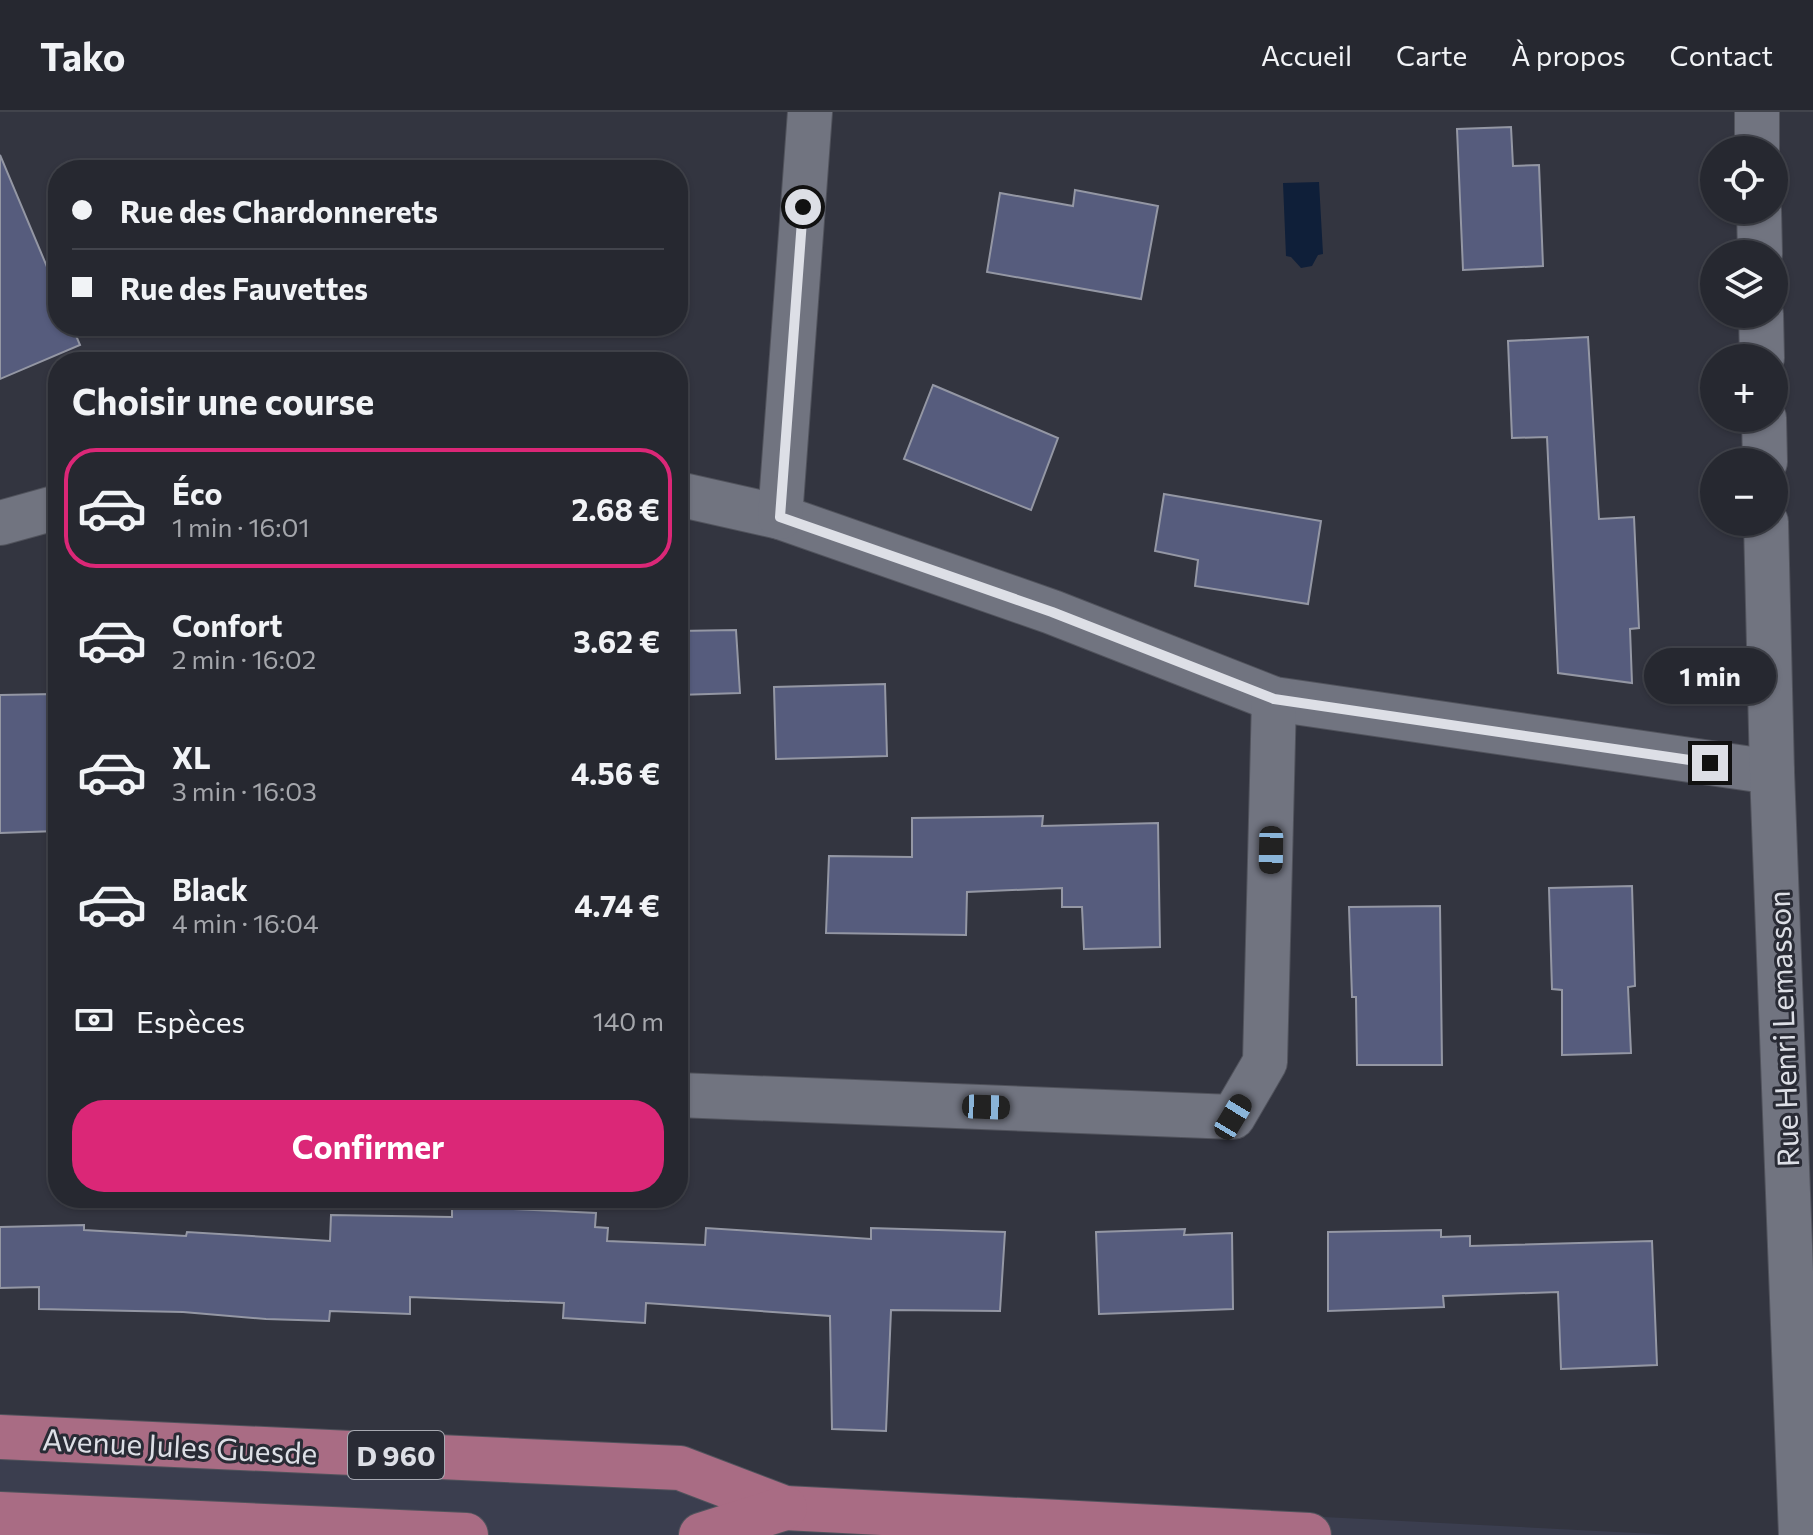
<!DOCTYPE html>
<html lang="fr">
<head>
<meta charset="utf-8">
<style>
	body { margin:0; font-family:Commissioner,sans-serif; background:#32343c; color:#f1f3f6; height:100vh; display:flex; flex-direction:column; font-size:30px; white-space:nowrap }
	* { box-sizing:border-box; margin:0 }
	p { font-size:26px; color:#a4a6ab }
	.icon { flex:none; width:44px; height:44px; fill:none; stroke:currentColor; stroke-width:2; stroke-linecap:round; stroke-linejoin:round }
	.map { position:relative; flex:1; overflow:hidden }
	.sheet { position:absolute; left:48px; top:240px; width:640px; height:856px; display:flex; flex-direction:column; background:#262830; border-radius:32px; box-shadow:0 2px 6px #0004,0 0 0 2px #42444c }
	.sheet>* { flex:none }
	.hud { position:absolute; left:48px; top:48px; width:640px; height:176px; border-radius:32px; box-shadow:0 2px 6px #0004,0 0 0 2px #42444c; display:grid; align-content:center; height:176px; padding:0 24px; background:#262830 }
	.tools { position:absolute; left:1700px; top:24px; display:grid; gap:16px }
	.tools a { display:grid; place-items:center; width:88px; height:88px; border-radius:50%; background:#262830; box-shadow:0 2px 6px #0004,0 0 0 2px #42444c; font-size:40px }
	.end { position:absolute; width:36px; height:36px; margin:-18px; border:10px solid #dddfe6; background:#111; box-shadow:0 0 0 4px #111 }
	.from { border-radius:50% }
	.bubble { position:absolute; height:56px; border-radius:28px; background:#262830; box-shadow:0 2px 6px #0004,0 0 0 2px #42444c; font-size:26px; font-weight:700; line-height:56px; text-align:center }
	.car { position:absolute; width:24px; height:48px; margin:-24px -12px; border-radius:10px; box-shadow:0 0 6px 2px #0007; background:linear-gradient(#222 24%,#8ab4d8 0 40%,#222 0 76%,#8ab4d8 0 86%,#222 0) }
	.hud b { display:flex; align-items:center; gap:28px; height:76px; font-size:30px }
	.hud b+b { border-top:2px solid #42444c }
	.hud i { width:20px; height:20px; background:#f1f3f6 }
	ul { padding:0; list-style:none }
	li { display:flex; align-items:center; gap:24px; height:120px; margin:0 16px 12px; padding:0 8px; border:4px solid transparent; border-radius:32px }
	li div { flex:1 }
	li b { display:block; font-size:30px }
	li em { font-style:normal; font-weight:700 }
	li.current { border-color:#db2777 }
	li>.icon { width:72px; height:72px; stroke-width:1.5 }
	h2 { padding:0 24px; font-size:36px; line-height:96px }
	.pay { display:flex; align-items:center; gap:20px; height:88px; padding:0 24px; font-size:30px }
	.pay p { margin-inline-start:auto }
	.cta { display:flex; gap:16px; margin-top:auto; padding:16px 24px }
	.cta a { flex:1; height:92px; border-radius:32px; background:#db2777; color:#fff; font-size:32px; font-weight:700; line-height:92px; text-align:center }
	header { display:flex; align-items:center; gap:48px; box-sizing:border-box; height:112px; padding:0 40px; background:#262830; border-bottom:2px solid #42444c }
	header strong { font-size:38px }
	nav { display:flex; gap:44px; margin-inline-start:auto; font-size:28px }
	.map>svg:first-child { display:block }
</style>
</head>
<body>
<header>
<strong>Tako</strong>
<nav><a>Accueil</a><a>Carte</a><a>À propos</a><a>Contact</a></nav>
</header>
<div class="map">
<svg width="1813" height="1423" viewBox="0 0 1813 1423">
	<rect width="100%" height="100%" fill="#333540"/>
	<polygon fill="#3b3e4f" points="0,1337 1675,1423 0,1423"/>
	<polygon fill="#0f1f39" points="1319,70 1323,142 1318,143 1312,154 1301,156 1291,145 1286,144 1283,71"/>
	<g fill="#565c7d" stroke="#9497a4" stroke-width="2">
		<polygon points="1511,15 1513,54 1539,53 1543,154 1463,158 1457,17"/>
		<polygon points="0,43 58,181 58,214 72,214 80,233 0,267"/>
		<polygon points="1075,78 1158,94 1141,187 987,160 1000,81 1073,94"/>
		<polygon points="1588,225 1599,407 1634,405 1639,516 1630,517 1632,571 1558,561 1547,325 1512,326 1508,229"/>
		<polygon points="933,273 1058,326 1031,398 904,347"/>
		<polygon points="1164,382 1321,409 1308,492 1195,474 1198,448 1155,439"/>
		<polygon points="736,518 740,581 678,583 678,519"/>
		<polygon points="885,572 887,644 776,647 774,575"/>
		<polygon points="53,582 57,719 0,721 0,583"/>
		<polygon points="1043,704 1042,714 1158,711 1160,835 1084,837 1082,795 1062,795 1062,776 967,780 966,823 826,821 829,744 912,745 912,706"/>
		<polygon points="1632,774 1635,874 1628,875 1631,941 1562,943 1562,878 1552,877 1549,776"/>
		<polygon points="1440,794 1442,953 1357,953 1356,885 1352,885 1349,795"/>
		<polygon points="452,1094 596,1101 595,1115 608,1116 607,1129 705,1133 706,1116 871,1127 871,1116 1005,1120 1000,1199 891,1198 886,1319 832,1317 830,1204 646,1191 645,1211 563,1206 564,1191 410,1185 410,1202 330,1199 329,1209 266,1207 183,1200 39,1197 39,1175 0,1176 0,1115 84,1113 84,1118 186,1124 187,1120 330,1129 331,1103 452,1105"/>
		<polygon points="1185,1117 1184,1123 1232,1121 1233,1197 1099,1202 1096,1120"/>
		<polygon points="1441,1118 1441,1125 1470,1124 1470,1134 1652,1129 1657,1253 1561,1257 1558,1180 1443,1184 1444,1195 1328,1199 1328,1120"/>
	</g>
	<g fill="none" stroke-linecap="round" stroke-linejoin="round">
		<defs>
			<g id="minor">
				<polyline points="1757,0 1757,38"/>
				<polyline points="1759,98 1760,142"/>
				<polyline points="1761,202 1762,246"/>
				<polyline points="1764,306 1765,350"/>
				<polyline points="678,382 780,405 1052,500 1274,587 1772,660"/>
				<polyline points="780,405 810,0"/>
				<polyline points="1766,410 1772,660 1801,1423"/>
				<polyline points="0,411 58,395"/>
				<polyline points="678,983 1233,1005 1265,950 1274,587"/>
			</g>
			<g id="major">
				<polyline points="0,1325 680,1356 785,1396 1309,1423"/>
				<polyline points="0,1402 466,1423"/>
				<polyline points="701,1423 785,1396"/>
			</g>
		</defs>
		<use href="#minor" stroke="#51535c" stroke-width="46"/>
		<use href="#major" stroke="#51535c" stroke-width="46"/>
		<use href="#minor" stroke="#717480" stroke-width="44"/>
		<use href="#major" stroke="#a96c84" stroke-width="44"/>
	</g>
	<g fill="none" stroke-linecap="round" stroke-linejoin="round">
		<polyline stroke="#dddfe6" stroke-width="10" points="803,95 780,405 1052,500 1274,587 1710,651"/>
	</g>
	<g text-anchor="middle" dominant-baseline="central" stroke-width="6" stroke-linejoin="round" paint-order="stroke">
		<rect fill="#292b35" stroke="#a7a9b1" stroke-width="2" x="348" y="1319" width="96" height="48" rx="6"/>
		<g font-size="28" font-weight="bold" fill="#dddfe6">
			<text x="396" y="1343">D 960</text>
		</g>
		<g font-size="30" fill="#dddfe6" stroke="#292b35">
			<text transform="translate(1782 917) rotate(-92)">Rue Henri Lemasson</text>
			<text transform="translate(180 1333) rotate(3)">Avenue Jules Guesde</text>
		</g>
	</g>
</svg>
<div class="tools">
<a><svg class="icon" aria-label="locate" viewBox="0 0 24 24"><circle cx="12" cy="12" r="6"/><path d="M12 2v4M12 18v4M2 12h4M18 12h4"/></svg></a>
<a><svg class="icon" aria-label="layers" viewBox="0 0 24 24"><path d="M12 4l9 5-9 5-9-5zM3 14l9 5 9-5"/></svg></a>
<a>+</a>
<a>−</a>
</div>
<i class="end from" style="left:803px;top:95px"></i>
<i class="end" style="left:1710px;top:651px"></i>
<div class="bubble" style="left:1644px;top:536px;width:132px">1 min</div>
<i class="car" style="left:1271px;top:738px;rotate:181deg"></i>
<i class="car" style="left:986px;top:995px;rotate:92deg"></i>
<i class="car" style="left:1233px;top:1005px;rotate:31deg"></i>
<div class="hud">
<b><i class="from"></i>Rue des Chardonnerets</b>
<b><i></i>Rue des Fauvettes</b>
</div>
<section class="sheet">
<h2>Choisir une course</h2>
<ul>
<li class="current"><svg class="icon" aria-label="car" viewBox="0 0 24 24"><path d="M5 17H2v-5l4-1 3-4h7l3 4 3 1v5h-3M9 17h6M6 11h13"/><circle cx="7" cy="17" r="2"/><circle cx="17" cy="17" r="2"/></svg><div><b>Éco</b><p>1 min · 16:01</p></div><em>2.68 €</em></li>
<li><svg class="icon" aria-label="car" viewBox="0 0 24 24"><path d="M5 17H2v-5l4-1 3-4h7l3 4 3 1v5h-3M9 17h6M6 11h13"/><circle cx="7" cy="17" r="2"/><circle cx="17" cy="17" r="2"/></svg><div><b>Confort</b><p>2 min · 16:02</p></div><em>3.62 €</em></li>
<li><svg class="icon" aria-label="car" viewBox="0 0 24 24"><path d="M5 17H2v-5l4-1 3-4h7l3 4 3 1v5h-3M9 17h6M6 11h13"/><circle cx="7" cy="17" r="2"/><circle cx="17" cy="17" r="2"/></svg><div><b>XL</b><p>3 min · 16:03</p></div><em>4.56 €</em></li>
<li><svg class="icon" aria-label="car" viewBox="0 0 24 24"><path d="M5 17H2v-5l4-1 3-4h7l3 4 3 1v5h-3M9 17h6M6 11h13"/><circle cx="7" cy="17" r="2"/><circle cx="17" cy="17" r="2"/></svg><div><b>Black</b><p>4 min · 16:04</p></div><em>4.74 €</em></li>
</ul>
<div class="pay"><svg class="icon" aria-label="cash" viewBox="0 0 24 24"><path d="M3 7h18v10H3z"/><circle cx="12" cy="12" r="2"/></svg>Espèces<p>140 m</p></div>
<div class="cta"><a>Confirmer</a></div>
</section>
</div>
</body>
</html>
